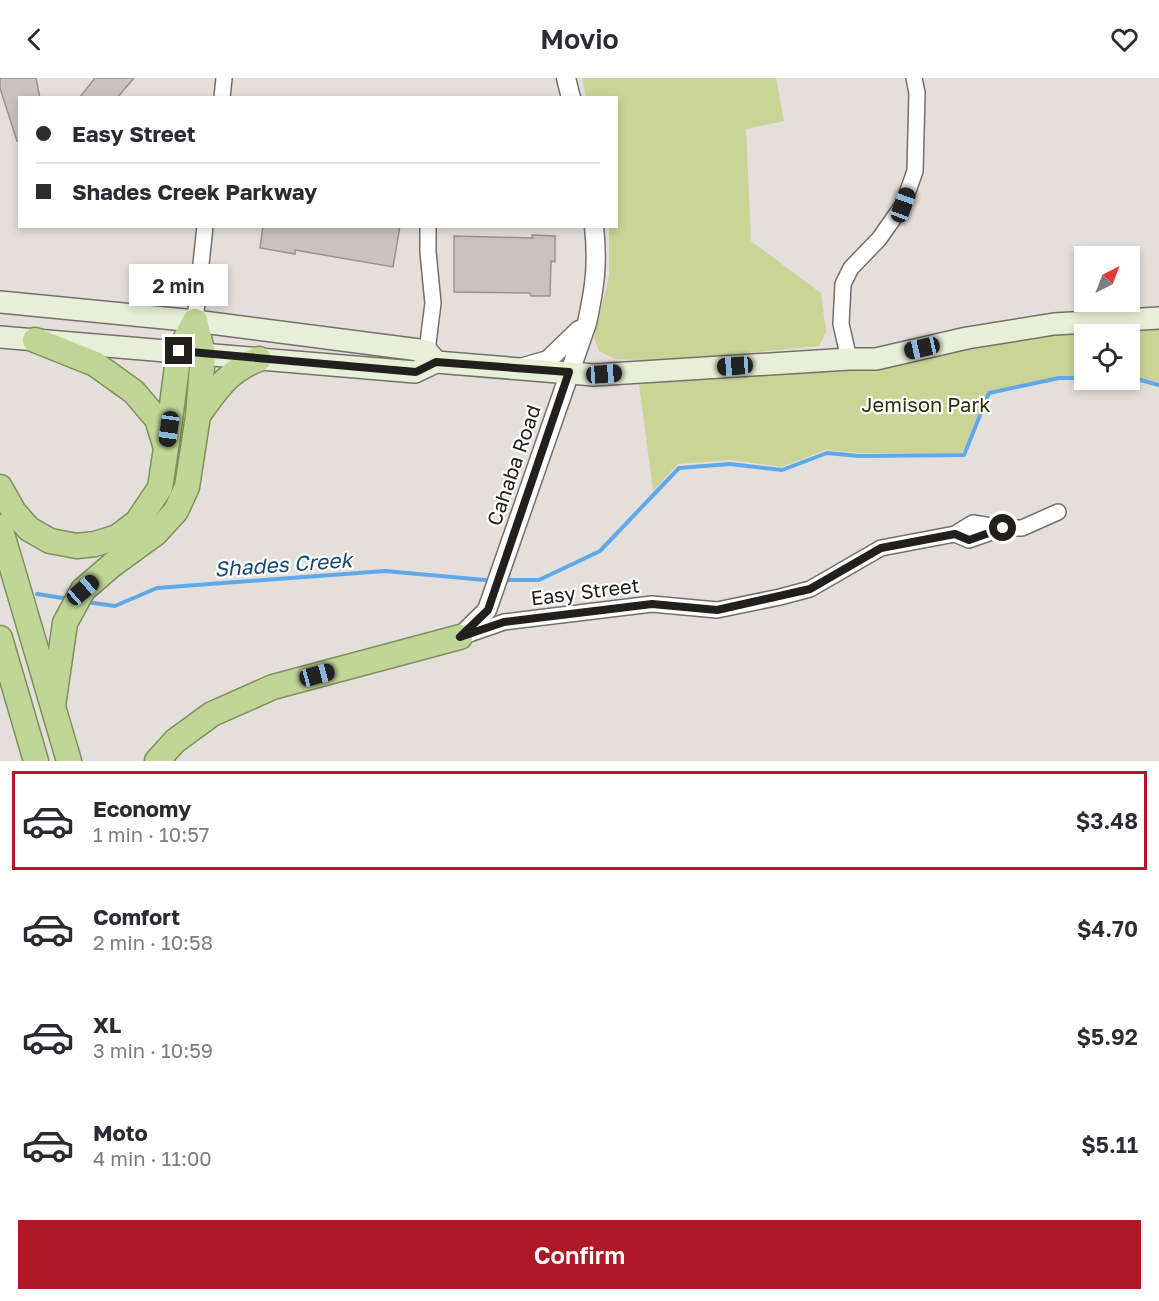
<!DOCTYPE html>
<html lang="en">
<head>
<meta charset="utf-8">
<style>
	body { margin:0; font-family:"Golos Text",sans-serif; background:#f7f7f7; color:#2b2b33; height:100vh; display:flex; flex-direction:column; font-size:22px; white-space:nowrap }
	* { box-sizing:border-box; margin:0 }
	p { font-size:20px; color:#7c7c81 }
	.icon { flex:none; width:33px; height:33px; fill:none; stroke:currentColor; stroke-width:2; stroke-linecap:round; stroke-linejoin:round }
	.map { position:relative; height:683px; overflow:hidden }
	.details { display:flex; flex-direction:column; background:#fff; flex:1 }
	.details>* { flex:none }
	.guide { position:absolute; left:18px; top:18px; width:600px; height:132px; border-radius:0px; box-shadow:0 3px 9px #0003; display:grid; align-content:center; height:132px; padding:0 18px; background:#fff }
	.needle { width:39px; rotate:42deg }
	.controls { position:absolute; left:1074px; top:168px; display:grid; gap:12px }
	.controls a { display:grid; place-items:center; width:66px; height:66px; border-radius:0px; background:#fff; box-shadow:0 3px 9px #0003; font-size:30px }
	.end { position:absolute; width:27px; height:27px; margin:-14px; border:8px solid #22201e; background:#fff; box-shadow:0 0 0 3px #fff }
	.from { border-radius:50% }
	.bubble { position:absolute; height:42px; border-radius:0px; background:#fff; box-shadow:0 3px 9px #0003; font-size:20px; font-weight:600; line-height:42px; text-align:center }
	.car { position:absolute; width:18px; height:36px; margin:-18px -9px; border-radius:8px; box-shadow:0 0 4px 2px #0007; background:linear-gradient(#222 24%,#8ab4d8 0 40%,#222 0 76%,#8ab4d8 0 86%,#222 0) }
	.guide b { display:flex; align-items:center; gap:21px; height:57px; font-size:22px }
	.guide b+b { border-top:2px solid #e1e1e2 }
	.guide i { width:15px; height:15px; background:#2b2b33 }
	ul { padding:10px 0 0; list-style:none }
	li { display:flex; align-items:center; gap:18px; height:99px; margin:0 12px 9px; padding:0 6px; border:3px solid transparent; border-radius:0px }
	li div { flex:1 }
	li b { display:block; font-size:22px }
	li em { font-style:normal; font-weight:600 }
	li.on { border-color:#ad1926 }
	li>.icon { width:54px; height:54px; stroke-width:1.5 }
	.primary-button { display:flex; gap:12px; margin-top:auto; padding:12px 18px }
	.primary-button a { flex:1; height:69px; border-radius:0px; background:#ad1926; color:#fff; font-size:24px; font-weight:600; line-height:69px; text-align:center }
	header { display:flex; justify-content:space-between; align-items:center; height:78px; padding:0 18px; background:#fff; font-size:27px; font-weight:600 }
	.map>svg:first-child { display:block }
</style>
</head>
<body>
<header><svg class="icon" aria-label="back" viewBox="0 0 24 24"><path d="M15 5l-7 7 7 7"/></svg>Movio<svg class="icon" aria-label="heart" viewBox="0 0 24 24"><path d="M12 20l-8-8c-3-5 5-10 8-4 3-6 11-1 8 4z"/></svg></header>
<div class="map">
<svg width="1159" height="683" viewBox="0 0 1159 683">
	<rect width="100%" height="100%" fill="#e5dfdb"/>
	<g fill="#cad497">
		<polygon points="582,0 776,0 784,43 746,51 751,163 821,215 826,254 819,268 703,279 640,282 615,281 599,273 594,260 609,198 609,149 616,148 616,20 586,19"/>
		<polygon points="1159,246 1159,305 1130,297 1130,256 1084,256 1084,298 1059,299 988,313 962,375 860,375 826,372 782,389 731,382 678,386 653,413 638,298 730,301 880,284 1065,253"/>
	</g>
	<g fill="none" stroke-linecap="round" stroke-linejoin="round">
		<g stroke="#5fa9eb" stroke-width="4">
			<polyline points="1130,299 1159,307"/>
			<polyline points="509,502 539,502 600,473 679,390 730,386 782,392 827,375 859,378 964,377 989,315 1059,300 1084,300"/>
			<polyline points="37,516 69,521"/>
			<polyline points="86,524 115,528 157,510 385,493 485,502"/>
		</g>
	</g>
	<g fill="#c9c2c0" stroke="#999291" stroke-width="1.5">
		<polygon points="0,0 36,0 40,20 20,20 20,63 17,63 0,10"/>
		<polygon points="95,0 134,0 117,20 79,20"/>
		<polygon points="263,148 400,148 393,189 295,172 295,176 260,170"/>
		<polygon points="532,157 555,158 555,184 551,183 550,218 531,218 530,215 454,214 454,158 533,160"/>
	</g>
	<g fill="none" stroke-linecap="round" stroke-linejoin="round">
		<defs>
			<g id="minor">
				<polyline points="222,20 224,0"/>
				<polyline points="195,243 205,148"/>
				<polyline points="427,273 433,225 428,174 428,148"/>
				<polyline points="849,281 841,246 843,206 851,190 879,161 903,127 915,93 917,15 914,0"/>
				<polyline points="955,456 969,462 1001,451"/>
				<polyline points="461,559 504,544 652,526 717,532 780,519 810,511 881,470 955,456 973,445 1003,450 1022,450 1058,434"/>
			</g>
			<g id="tertiary">
				<polyline points="566,0 571,20"/>
				<polyline points="524,289 548,282 579,252"/>
				<path d="M460 559 487 532 587 245C595 208 598 186 594 148"/>
			</g>
			<g id="secondary">
				<polyline points="0,224 195,243 427,273 436,284"/>
				<polyline points="0,259 415,294 436,284 594,297 849,281 876,281 967,260 1054,246 1159,240"/>
			</g>
			<g id="trunk">
				<path d="M199 336C218 310 228 293 259 281"/>
				<polyline points="167,365 179,273 195,243"/>
				<polyline points="0,409 14,434 29,451 50,463 77,468 95,466 117,459 137,444 160,410 166,370 157,341 134,314 95,286 35,262"/>
				<polyline points="0,449 69,683"/>
				<polyline points="0,560 36,683"/>
				<polyline points="53,628 65,545 83,512 112,487 156,455 176,433 187,409 198,338 203,276 195,243"/>
				<polyline points="157,683 175,663 212,636 273,609 460,559"/>
			</g>
		</defs>
		<use href="#minor" stroke="#746f6c" stroke-width="18"/>
		<use href="#tertiary" stroke="#746f6c" stroke-width="21"/>
		<use href="#secondary" stroke="#746f6c" stroke-width="24"/>
		<use href="#trunk" stroke="#7f8f5a" stroke-width="27"/>
		<use href="#minor" stroke="#fff" stroke-width="15"/>
		<use href="#tertiary" stroke="#fff" stroke-width="18"/>
		<use href="#secondary" stroke="#e8efd7" stroke-width="21"/>
		<use href="#trunk" stroke="#c0d696" stroke-width="24"/>
	</g>
	<g fill="none" stroke-linecap="round" stroke-linejoin="round">
		<polyline stroke="#22201e" stroke-width="8" points="179,273 416,294 436,284 569,294 488,532 460,559 504,544 652,526 717,532 810,511 881,470 955,456 969,462 1003,450"/>
	</g>
	<g text-anchor="middle" dominant-baseline="central" stroke-width="4.5" stroke-linejoin="round" paint-order="stroke">
		<g font-size="20" fill="#2b3005" stroke="#fff">
			<text x="926" y="326">Jemison Park</text>
		</g>
		<g font-size="20" fill="#22201e" stroke="#fff">
			<text transform="translate(513 387) rotate(-71)">Cahaba Road</text>
			<text transform="translate(585 513) rotate(-7)">Easy Street</text>
		</g>
		<g font-size="21" font-style="italic" fill="#124874" stroke="#fff">
			<text transform="translate(283 486) rotate(-4)">Shades Creek</text>
		</g>
	</g>
</svg>
<div class="controls">
<a><svg class="needle" viewBox="-14 -14 28 28"><path d="M0-13l5 13h-10z" fill="#e53935"/><path d="M0 13l5-13h-10z" fill="#7c7c81"/></svg></a>
<a><svg class="icon" aria-label="locate" viewBox="0 0 24 24"><circle cx="12" cy="12" r="6"/><path d="M12 2v4M12 18v4M2 12h4M18 12h4"/></svg></a>
</div>
<i class="end from" style="left:1003px;top:450px"></i>
<i class="end" style="left:179px;top:273px"></i>
<div class="bubble" style="left:129px;top:186px;width:99px">2 min</div>
<i class="car" style="left:903px;top:127px;rotate:20deg"></i>
<i class="car" style="left:922px;top:270px;rotate:257deg"></i>
<i class="car" style="left:735px;top:288px;rotate:266deg"></i>
<i class="car" style="left:604px;top:296px;rotate:86deg"></i>
<i class="car" style="left:169px;top:351px;rotate:188deg"></i>
<i class="car" style="left:83px;top:512px;rotate:49deg"></i>
<i class="car" style="left:317px;top:597px;rotate:75deg"></i>
<div class="guide">
<b><i class="from"></i>Easy Street</b>
<b><i></i>Shades Creek Parkway</b>
</div>
</div>
<section class="details">
<ul>
<li class="on"><svg class="icon" aria-label="car" viewBox="0 0 24 24"><path d="M5 17H2v-5l4-1 3-4h7l3 4 3 1v5h-3M9 17h6M6 11h13"/><circle cx="7" cy="17" r="2"/><circle cx="17" cy="17" r="2"/></svg><div><b>Economy</b><p>1 min · 10:57</p></div><em>$3.48</em></li>
<li><svg class="icon" aria-label="car" viewBox="0 0 24 24"><path d="M5 17H2v-5l4-1 3-4h7l3 4 3 1v5h-3M9 17h6M6 11h13"/><circle cx="7" cy="17" r="2"/><circle cx="17" cy="17" r="2"/></svg><div><b>Comfort</b><p>2 min · 10:58</p></div><em>$4.70</em></li>
<li><svg class="icon" aria-label="car" viewBox="0 0 24 24"><path d="M5 17H2v-5l4-1 3-4h7l3 4 3 1v5h-3M9 17h6M6 11h13"/><circle cx="7" cy="17" r="2"/><circle cx="17" cy="17" r="2"/></svg><div><b>XL</b><p>3 min · 10:59</p></div><em>$5.92</em></li>
<li><svg class="icon" aria-label="car" viewBox="0 0 24 24"><path d="M5 17H2v-5l4-1 3-4h7l3 4 3 1v5h-3M9 17h6M6 11h13"/><circle cx="7" cy="17" r="2"/><circle cx="17" cy="17" r="2"/></svg><div><b>Moto</b><p>4 min · 11:00</p></div><em>$5.11</em></li>
</ul>
<div class="primary-button"><a>Confirm</a></div>
</section>
</body>
</html>
